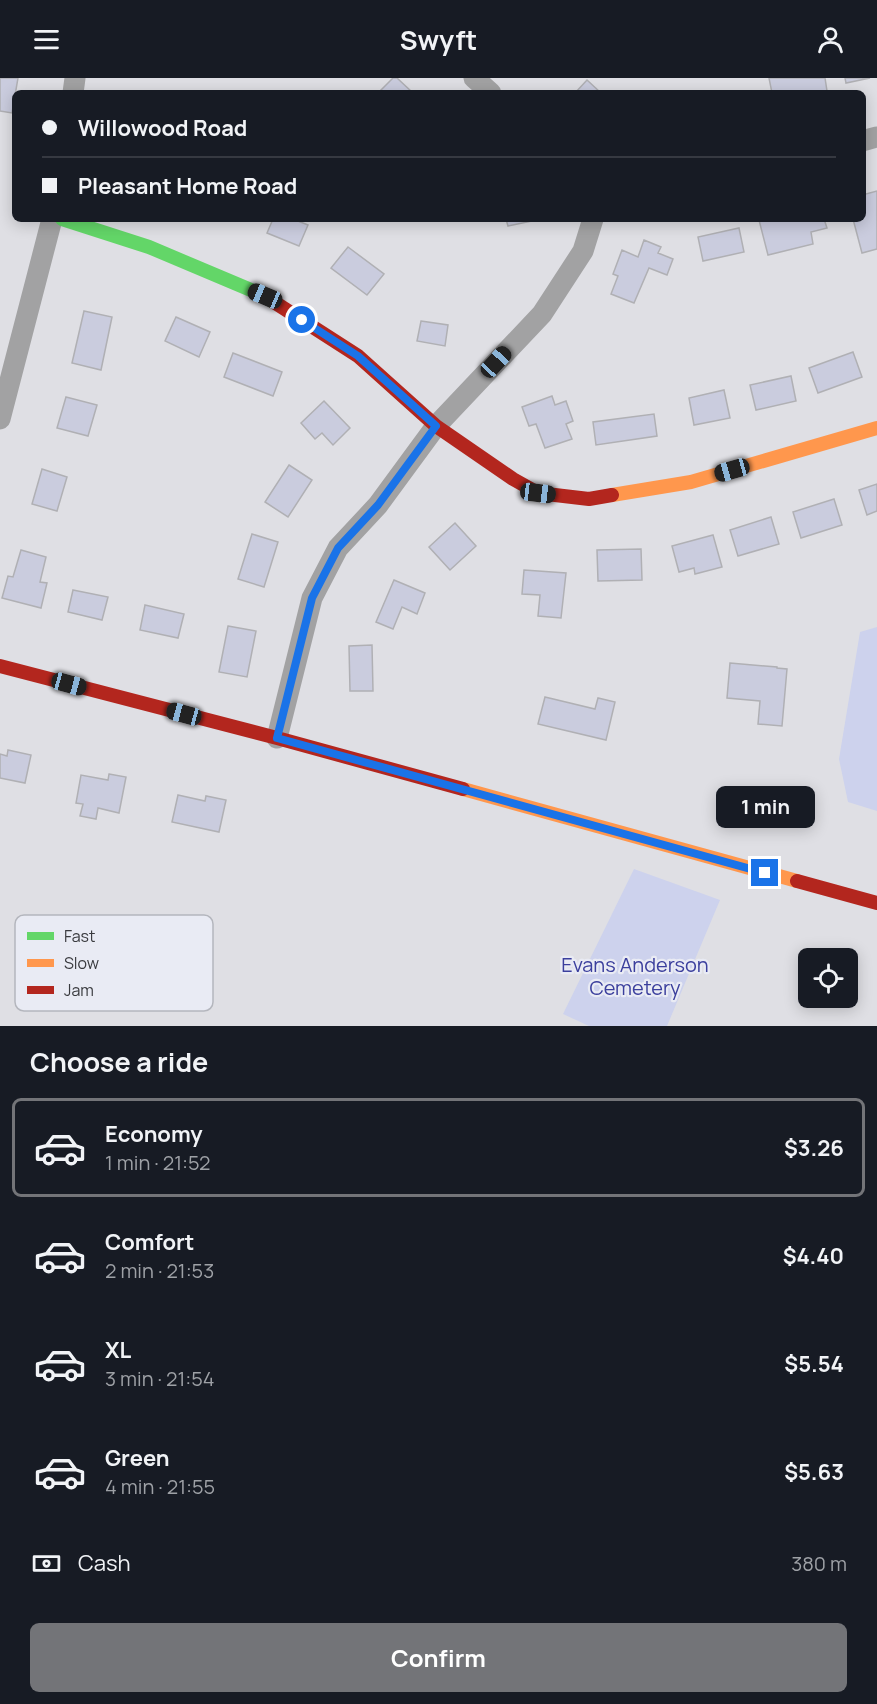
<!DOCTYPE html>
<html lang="en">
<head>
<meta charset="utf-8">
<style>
	body { margin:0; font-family:Manrope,sans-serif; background:#242831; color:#f1f3f6; height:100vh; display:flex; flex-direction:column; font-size:22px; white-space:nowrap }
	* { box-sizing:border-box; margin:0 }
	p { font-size:20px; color:#9ea1a6 }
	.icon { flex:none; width:33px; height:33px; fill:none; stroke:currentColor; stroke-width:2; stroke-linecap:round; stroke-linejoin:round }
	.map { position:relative; height:948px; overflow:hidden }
	.panel { display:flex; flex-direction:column; background:#171b24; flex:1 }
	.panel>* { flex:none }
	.hud { position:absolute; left:12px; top:12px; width:854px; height:132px; border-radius:9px; box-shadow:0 3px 15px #0003; display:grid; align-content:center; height:132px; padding:0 30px; background:#171b24 }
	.tools { position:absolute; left:798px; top:870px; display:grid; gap:12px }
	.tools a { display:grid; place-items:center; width:60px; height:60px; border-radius:9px; background:#171b24; box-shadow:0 3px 15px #0003; font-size:30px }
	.end { position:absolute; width:27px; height:27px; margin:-14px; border:8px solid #1a73e8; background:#fff; box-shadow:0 0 0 3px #fff }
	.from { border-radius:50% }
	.bubble { position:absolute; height:42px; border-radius:9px; background:#171b24; box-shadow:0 3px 15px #0003; font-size:20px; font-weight:700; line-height:42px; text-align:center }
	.car { position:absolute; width:18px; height:36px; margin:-18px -9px; border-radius:8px; box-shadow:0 0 4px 2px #0007; background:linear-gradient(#222 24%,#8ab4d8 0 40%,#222 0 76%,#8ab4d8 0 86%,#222 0) }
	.hud b { display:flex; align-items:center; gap:21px; height:57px; font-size:22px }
	.hud b+b { border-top:2px solid #363941 }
	.hud i { width:15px; height:15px; background:#f1f3f6 }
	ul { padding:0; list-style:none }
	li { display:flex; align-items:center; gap:18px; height:99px; margin:0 12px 9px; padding:0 18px; border:3px solid transparent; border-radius:9px }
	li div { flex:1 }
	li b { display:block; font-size:22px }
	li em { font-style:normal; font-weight:700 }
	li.selected { border-color:#737478 }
	li>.icon { width:54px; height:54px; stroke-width:1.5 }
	h2 { padding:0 30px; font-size:27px; line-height:72px }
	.pay { display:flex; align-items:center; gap:15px; height:66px; padding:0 30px; font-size:22px }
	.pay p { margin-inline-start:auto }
	.primary-button { display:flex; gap:12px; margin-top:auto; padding:12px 30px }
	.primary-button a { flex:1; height:69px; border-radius:9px; background:#737478; color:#fff; font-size:24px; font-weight:700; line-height:69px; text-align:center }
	header { display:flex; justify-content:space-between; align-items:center; height:78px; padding:0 30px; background:#171b24; font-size:27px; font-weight:700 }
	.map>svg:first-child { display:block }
</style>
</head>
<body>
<header><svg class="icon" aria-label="menu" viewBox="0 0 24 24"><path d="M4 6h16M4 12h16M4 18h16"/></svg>Swyft<svg class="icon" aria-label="person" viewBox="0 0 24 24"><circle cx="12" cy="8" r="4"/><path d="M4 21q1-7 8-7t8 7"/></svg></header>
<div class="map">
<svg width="877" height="948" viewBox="0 0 877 948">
	<rect width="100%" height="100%" fill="#dfdfe4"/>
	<g fill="#cdd2ed">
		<polygon points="877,549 877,733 848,724 839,681 860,554"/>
		<polygon points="634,791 720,822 667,948 589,948 563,936"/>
	</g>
	<g fill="#caccde" stroke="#b0b0b4" stroke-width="1.5">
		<polygon points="0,0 18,0 12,35 0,33"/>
		<polygon points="393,0 397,0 413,15 378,15"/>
		<polygon points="769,0 825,0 827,13 820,15 772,15"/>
		<polygon points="845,0 870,0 846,5"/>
		<polygon points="587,2 601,15 575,15"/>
		<polygon points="877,113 877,171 862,175 853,141 862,141 862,117"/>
		<polygon points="273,141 293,141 308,147 299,168 267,155"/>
		<polygon points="506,141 531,141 532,143 508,148"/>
		<polygon points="762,141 824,141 827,150 811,154 813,166 768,177 759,142"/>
		<polygon points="739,150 744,174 703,183 698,159"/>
		<polygon points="644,162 661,169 658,175 673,181 667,197 649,190 634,225 611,216 618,198 613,196 622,172 638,179"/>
		<polygon points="348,169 384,196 367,217 331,190"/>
		<polygon points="84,233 112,239 101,292 72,285"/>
		<polygon points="176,239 210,254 199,279 165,263"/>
		<polygon points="421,243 448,247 445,268 417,263"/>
		<polygon points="853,274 862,299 818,315 809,290"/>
		<polygon points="233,275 282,294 273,318 224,299"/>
		<polygon points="791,298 796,323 756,332 750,307"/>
		<polygon points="724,312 730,340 694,347 689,320"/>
		<polygon points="552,318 555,327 566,323 573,343 566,346 572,361 545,370 536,346 529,348 522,329"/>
		<polygon points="66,319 97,327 88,358 57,350"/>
		<polygon points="324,323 350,350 333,367 322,355 315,361 301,345"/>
		<polygon points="654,336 657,358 596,367 593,344"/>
		<polygon points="289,387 312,402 288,439 265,424"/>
		<polygon points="42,391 67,399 57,433 32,426"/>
		<polygon points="877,406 877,433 867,437 859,412"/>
		<polygon points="834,421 842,447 801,460 793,434"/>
		<polygon points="771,439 779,466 738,478 730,452"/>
		<polygon points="455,445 476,468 450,492 429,469"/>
		<polygon points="252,456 278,464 264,509 238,501"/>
		<polygon points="713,457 722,489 695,496 694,490 679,494 672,468"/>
		<polygon points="641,471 642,502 598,503 597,472"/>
		<polygon points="21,472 46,479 40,504 47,505 41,530 2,520 8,498 13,499"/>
		<polygon points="524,492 566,495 561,540 538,538 540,517 522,516"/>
		<polygon points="394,502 425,515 417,536 402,529 393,551 376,544"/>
		<polygon points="73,512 108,519 102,542 68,534"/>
		<polygon points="145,527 184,536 178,560 140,552"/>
		<polygon points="228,548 256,553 247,599 219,594"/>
		<polygon points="372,567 373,613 350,613 349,568"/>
		<polygon points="730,585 777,589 777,590 787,591 782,648 758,646 760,623 727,620"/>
		<polygon points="545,619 595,631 598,620 615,624 606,662 538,646"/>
		<polygon points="8,672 31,677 25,705 0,700 0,676 7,678"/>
		<polygon points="109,696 126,699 119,735 98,730 96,741 80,738 83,726 76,725 81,697 108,702"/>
		<polygon points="178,717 205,723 206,718 226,722 219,754 172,744"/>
	</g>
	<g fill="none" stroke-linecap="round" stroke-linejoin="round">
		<g stroke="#a2a2a3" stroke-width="21">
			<polyline points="474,0 491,15"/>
			<polyline points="73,15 75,0"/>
			<polyline points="862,63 877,59"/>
			<polyline points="0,341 52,141"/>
			<polyline points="277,660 312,520 338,470 378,427 436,348 542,236 583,173 593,141"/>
		</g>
		<polyline stroke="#63d668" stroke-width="14" points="62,141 149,169 265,218 274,224"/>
		<g stroke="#ff974d" stroke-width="14">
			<polyline points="612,417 691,404 877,350"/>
			<polyline points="463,711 797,803"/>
		</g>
		<g stroke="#b3261e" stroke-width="14">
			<polyline points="274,224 358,278 436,348 513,401 538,415 589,421 612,417"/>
			<polyline points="0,588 277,660 463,711"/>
			<polyline points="797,803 877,825"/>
		</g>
	</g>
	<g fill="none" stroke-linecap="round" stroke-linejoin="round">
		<polyline stroke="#1a73e8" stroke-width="8" points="302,242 358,278 436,348 378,427 338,470 312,520 277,660 765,795"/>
	</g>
	<g text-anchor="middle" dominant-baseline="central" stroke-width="4.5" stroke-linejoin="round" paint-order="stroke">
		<g font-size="20" fill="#3b3f9d" stroke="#e9ebf4">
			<text x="635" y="886">Evans Anderson<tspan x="635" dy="23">Cemetery</tspan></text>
		</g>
	</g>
	<rect x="15" y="837" width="198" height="96" rx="9" fill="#e9ebf4" stroke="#b4b6bd" stroke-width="1.5"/>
	<rect x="27" y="854" width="27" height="8" fill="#63d668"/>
	<rect x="27" y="881" width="27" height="8" fill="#ff974d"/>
	<rect x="27" y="908" width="27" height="8" fill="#b3261e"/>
	<g font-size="16" fill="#393a3e">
		<text x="64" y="864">Fast</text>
		<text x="64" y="891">Slow</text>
		<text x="64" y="918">Jam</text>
	</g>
</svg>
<div class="tools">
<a><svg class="icon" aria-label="locate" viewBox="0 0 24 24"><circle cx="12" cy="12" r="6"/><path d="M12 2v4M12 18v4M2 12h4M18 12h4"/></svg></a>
</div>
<i class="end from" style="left:302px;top:242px"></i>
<i class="end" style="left:765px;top:795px"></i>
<div class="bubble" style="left:716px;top:708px;width:99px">1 min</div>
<i class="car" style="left:265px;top:218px;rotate:293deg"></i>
<i class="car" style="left:496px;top:284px;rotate:43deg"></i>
<i class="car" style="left:732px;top:392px;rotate:254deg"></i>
<i class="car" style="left:538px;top:415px;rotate:97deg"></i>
<i class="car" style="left:69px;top:606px;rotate:105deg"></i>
<i class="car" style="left:184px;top:636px;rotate:285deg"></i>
<div class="hud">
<b><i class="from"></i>Willowood Road</b>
<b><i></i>Pleasant Home Road</b>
</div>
</div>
<section class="panel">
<h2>Choose a ride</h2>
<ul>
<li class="selected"><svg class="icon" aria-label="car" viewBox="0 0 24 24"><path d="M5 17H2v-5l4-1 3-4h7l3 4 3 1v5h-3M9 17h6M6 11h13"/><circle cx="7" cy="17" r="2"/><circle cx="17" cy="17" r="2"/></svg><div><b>Economy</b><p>1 min · 21:52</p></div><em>$3.26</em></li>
<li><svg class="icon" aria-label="car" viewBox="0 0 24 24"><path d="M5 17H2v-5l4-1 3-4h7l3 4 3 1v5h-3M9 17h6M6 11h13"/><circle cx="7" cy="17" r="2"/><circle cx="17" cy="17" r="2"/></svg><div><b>Comfort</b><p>2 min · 21:53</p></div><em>$4.40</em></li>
<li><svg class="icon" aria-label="car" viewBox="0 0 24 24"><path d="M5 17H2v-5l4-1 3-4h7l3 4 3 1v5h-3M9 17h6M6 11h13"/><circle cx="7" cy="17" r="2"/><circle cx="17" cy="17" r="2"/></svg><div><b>XL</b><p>3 min · 21:54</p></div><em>$5.54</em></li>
<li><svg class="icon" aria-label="car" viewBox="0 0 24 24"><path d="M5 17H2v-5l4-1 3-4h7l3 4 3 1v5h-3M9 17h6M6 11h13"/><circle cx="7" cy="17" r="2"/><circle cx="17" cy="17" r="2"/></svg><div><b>Green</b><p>4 min · 21:55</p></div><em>$5.63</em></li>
</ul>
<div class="pay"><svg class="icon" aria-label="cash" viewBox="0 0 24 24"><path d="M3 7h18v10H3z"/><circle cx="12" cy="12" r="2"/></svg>Cash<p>380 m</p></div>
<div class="primary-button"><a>Confirm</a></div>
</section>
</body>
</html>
